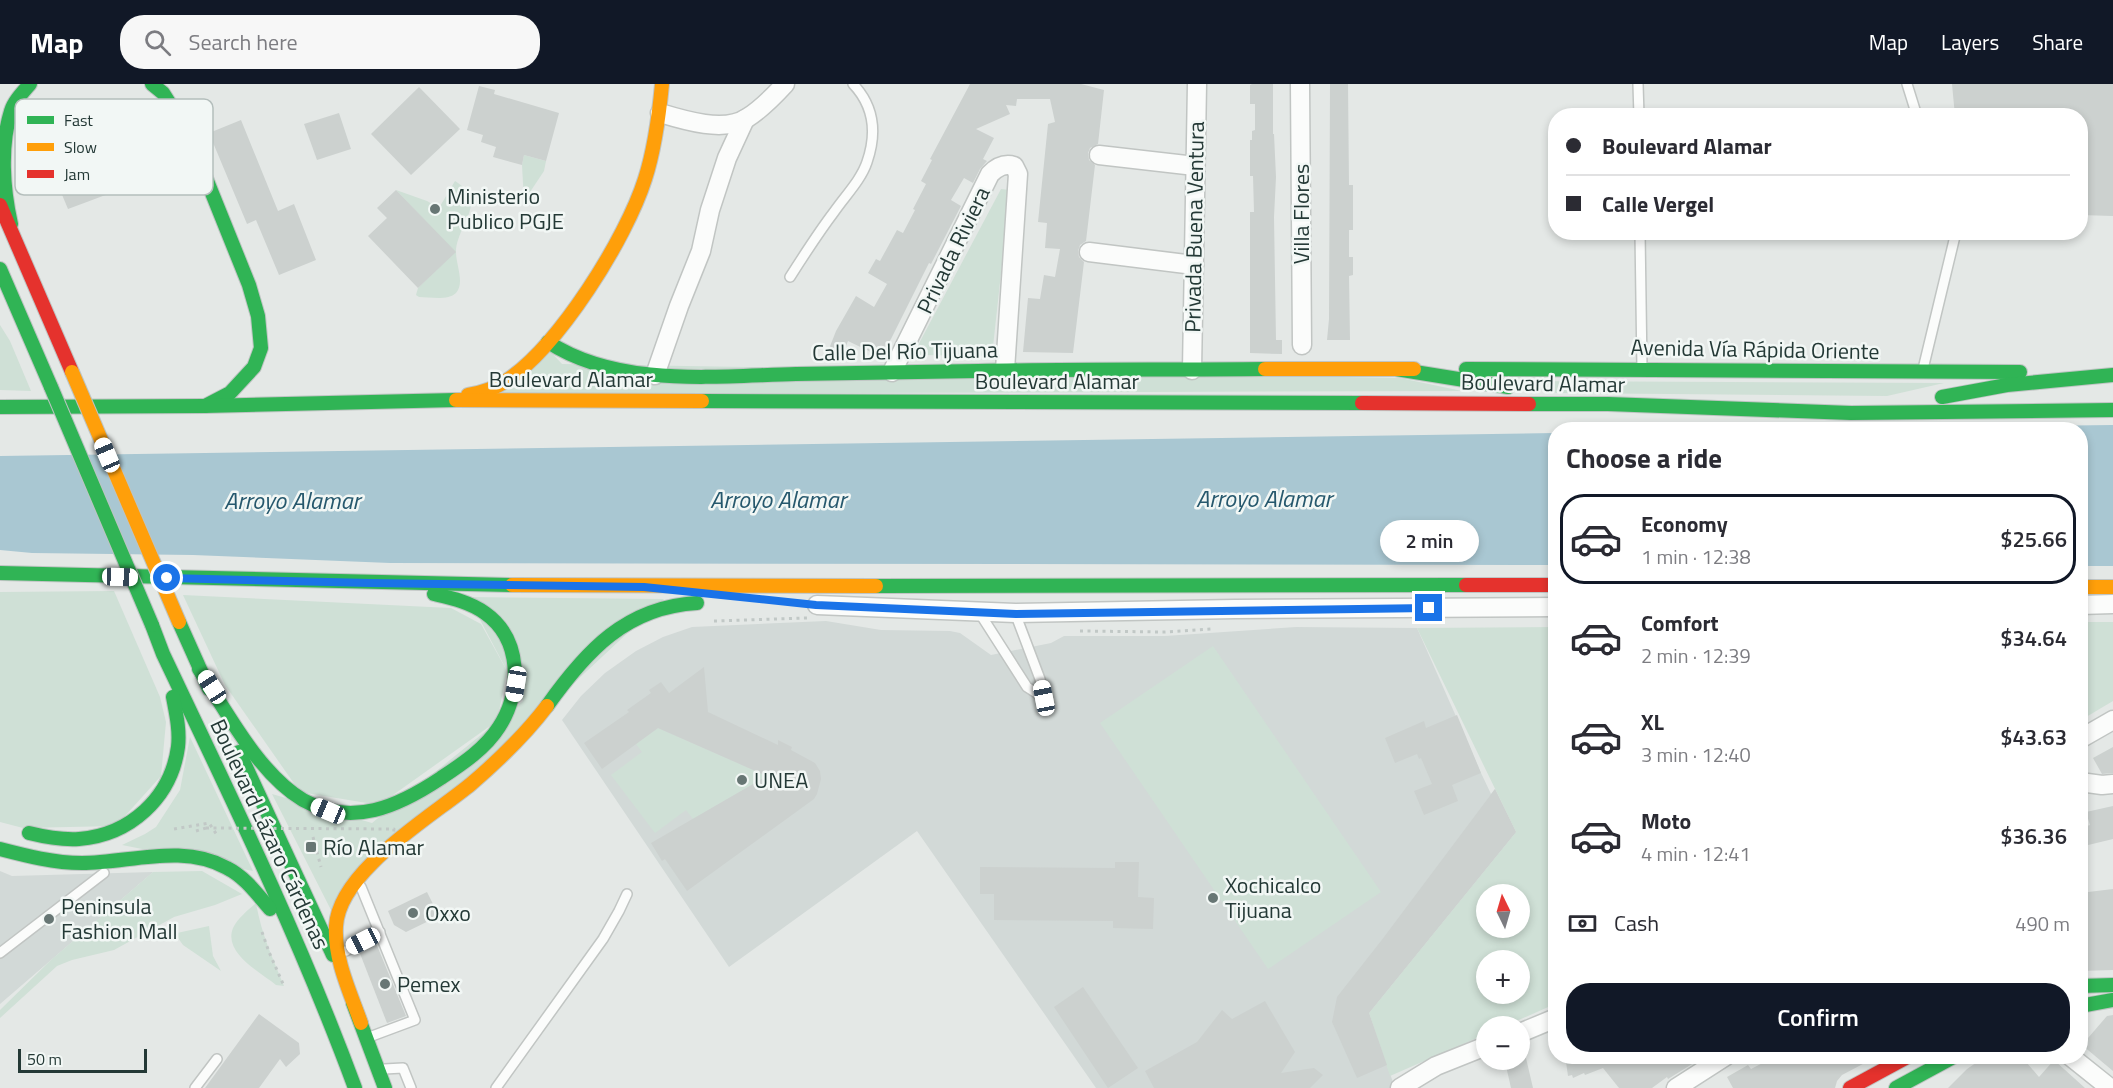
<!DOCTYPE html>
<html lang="en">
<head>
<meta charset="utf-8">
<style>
	body { margin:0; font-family:"Titillium Web",sans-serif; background:#f7f7f7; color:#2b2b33; height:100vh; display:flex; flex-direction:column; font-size:22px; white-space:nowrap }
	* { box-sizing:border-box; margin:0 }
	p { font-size:20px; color:#7c7c81 }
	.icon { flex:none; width:33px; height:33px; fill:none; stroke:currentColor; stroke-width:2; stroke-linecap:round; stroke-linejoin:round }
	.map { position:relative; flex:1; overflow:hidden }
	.side { position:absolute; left:1548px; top:338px; width:540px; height:642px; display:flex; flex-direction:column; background:#fff; border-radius:24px; box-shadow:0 3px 9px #0003 }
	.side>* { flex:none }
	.hud { position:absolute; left:1548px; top:24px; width:540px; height:132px; border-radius:24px; box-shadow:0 3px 9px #0003; display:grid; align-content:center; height:132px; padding:0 18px; background:#fff }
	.needle { width:39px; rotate:355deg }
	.controls { position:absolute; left:1476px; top:800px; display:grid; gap:12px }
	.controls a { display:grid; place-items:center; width:54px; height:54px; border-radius:50%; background:#fff; box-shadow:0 3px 9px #0003; font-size:30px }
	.scale { position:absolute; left:18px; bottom:15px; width:129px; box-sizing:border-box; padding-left:6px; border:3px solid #243936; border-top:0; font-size:16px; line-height:21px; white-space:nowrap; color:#243936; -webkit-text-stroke:4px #f2f7f5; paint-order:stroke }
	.end { position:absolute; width:27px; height:27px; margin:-14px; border:8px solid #1a73e8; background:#fff; box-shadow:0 0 0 3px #fff }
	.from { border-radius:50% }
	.bubble { position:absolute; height:42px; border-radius:21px; background:#fff; box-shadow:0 3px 9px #0003; font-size:20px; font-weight:600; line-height:42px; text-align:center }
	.car { position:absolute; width:18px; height:36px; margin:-18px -9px; border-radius:8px; box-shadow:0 0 4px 2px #0007; background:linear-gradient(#fff 24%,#345 0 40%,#fff 0 76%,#345 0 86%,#fff 0) }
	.hud b { display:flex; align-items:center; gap:21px; height:57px; font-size:22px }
	.hud b+b { border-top:2px solid #e1e1e2 }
	.hud i { width:15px; height:15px; background:#2b2b33 }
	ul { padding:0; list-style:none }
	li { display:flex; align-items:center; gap:18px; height:90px; margin:0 12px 9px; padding:0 6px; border:3px solid transparent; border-radius:24px }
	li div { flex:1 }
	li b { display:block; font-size:22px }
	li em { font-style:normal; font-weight:600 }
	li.active { border-color:#111827 }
	li>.icon { width:54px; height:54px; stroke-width:1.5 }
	h2 { padding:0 18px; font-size:27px; line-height:72px }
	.pay { display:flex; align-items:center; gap:15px; height:66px; padding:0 18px; font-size:22px }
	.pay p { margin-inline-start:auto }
	.primary-button { display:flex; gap:12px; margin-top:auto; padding:12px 18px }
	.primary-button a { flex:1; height:69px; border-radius:24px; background:#111827; color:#fff; font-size:24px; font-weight:600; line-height:69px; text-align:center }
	header { display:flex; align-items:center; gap:36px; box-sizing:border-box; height:84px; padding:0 30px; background:#111827; color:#fff }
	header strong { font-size:28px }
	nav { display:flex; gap:33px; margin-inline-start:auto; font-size:21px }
	.search { width:420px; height:54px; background:#f7f7f7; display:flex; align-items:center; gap:15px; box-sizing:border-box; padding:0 21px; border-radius:24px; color:#7c7c81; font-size:22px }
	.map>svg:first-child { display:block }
</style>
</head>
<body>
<header>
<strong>Map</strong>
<div class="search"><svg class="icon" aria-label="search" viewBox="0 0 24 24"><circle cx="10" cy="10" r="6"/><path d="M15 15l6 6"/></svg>Search here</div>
<nav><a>Map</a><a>Layers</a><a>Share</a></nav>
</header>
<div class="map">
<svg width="2113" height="1004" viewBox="0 0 2113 1004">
	<rect width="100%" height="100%" fill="#e4e8e6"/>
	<g fill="#d2d9d7">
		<polygon points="826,537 881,546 950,547 960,549 991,571 1051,559 1064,552 1165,552 1296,543 1417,544 1481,689 1491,710 1495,705 1516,748 1369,929 1395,1004 1096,1004 917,747 729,883 562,636 581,612 605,589 636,567 663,553 692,543"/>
		<polygon points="0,787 12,792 153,788 0,920"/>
	</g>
	<g fill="#cfe0d6" fill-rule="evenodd">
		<polygon points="524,71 546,77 544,87 524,117 522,81"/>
		<path d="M455 97C463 102 471 109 471 119 471 133 456 151 456 168 456 181 465 199 456 209 448 217 429 213 419 213L416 211 418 204 455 168 396 106 427 117 439 124Z"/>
		<polygon points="1001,105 1010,106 992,272 919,271 915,267"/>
		<polygon points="0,241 10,257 31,307 0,306"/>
		<polygon points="548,265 562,280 1400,294 1462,307 500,310"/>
		<polygon points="1500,297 1944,299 1887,312 1557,309"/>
		<polygon points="114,507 160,613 166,638 161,692 116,742 23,744 0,738 0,508"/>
		<polygon points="183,511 451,524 481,540 507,587 497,637 379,721 300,708 225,601"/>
		<polygon points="468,513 664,515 331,826 272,710 372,739 523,617"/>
		<polygon points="2081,538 2113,538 2113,617 2081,636"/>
		<path d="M1555 543V920L1505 942H1486V950L1390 992 1369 929 1516 748 1417 544ZM1486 810H1520V843H1486ZM1486 876H1520V909H1486Z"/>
		<polygon points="1213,562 1381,808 1268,885 1100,639"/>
		<polygon points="658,644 767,692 693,735 686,726 655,749 611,691 642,668 636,660"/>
		<polygon points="190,653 253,787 122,761 145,750 156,743 180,706"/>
		<polygon points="202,787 242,810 215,821 174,833 114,866 72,876 57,882 0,934 0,926 51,876 153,788"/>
		<path d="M256 819C262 852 272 872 284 902L276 901C260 888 223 869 233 844 238 834 248 826 256 819Z"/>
		<polygon points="209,842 213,872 221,887 183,861 176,851 177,849"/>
	</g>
	<g fill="#a9c7d2">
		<polygon points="2113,341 2113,482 2081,482 2080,345 1820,345"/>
		<polygon points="1555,349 1555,481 390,479 193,471 32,469 0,466 0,372"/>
	</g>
	<g fill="#ccd1cf">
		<polygon points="970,0 1081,0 1104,6 1098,60 1090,64 1088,69 1089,76 1095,81 1086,157 1080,161 1078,167 1079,173 1084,178 1073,269 1023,268 1028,214 1040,215 1044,191 1055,193 1060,165 1045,164 1047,139 1038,138 1048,40 1055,38 1050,15 1017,15 1016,22 1006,21 1010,30 976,45 994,54 983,75 987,77 980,85 973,99 964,94 951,116 961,122 931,180 929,179 891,255 879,272 848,257 841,274 827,270 836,247 856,212 874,223 887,200 868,189 876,175 880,177 897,146 903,149 915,126 913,125 926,100 921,97 932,76 930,75"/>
		<polygon points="1252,0 1273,0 1273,50 1274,50 1276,93 1274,133 1276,256 1282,256 1282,270 1250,269 1250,128 1254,128 1253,92 1250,92 1250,56 1252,56 1252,47 1255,46 1255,20 1250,20 1250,1"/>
		<polygon points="1330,0 1348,0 1349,101 1353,101 1353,146 1349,146 1349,173 1353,173 1353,191 1349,192 1350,256 1327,256 1329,235"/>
		<polygon points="1952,0 2113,0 2113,132 2080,131 2080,32 1955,32"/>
		<polygon points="479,2 495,6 494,10 559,29 546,77 524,71 522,81 493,73 496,63 481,58 483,51 467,46"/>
		<polygon points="419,3 460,45 411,91 371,50"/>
		<polygon points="339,29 351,65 317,76 304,40"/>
		<polygon points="241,36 278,127 294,120 316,176 279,191 256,136 247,140 209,49"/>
		<polygon points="148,38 170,87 68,125 50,82"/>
		<polygon points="396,106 456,168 418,204 368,152 387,134 377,124"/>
		<polygon points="704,583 708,628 778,661 778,656 792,663 791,666 815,679 820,687 821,695 817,710 814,715 687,807 665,775 662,777 651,759 767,692 658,644 602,685 584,659 629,628 627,626 651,609 649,606 661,598 669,609"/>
		<polygon points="1457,631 1481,689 1452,701 1458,717 1424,731 1414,707 1432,700 1421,674 1419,675 1417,670 1395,679 1385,654 1424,637 1426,644"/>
		<polygon points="2113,663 2113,689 2102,690 2093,674"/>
		<polygon points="1495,705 1516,748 1369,929 1387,981 1357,994 1332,938 1337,913 1381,857"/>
		<polygon points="2113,722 2113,755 2080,763 2080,744 2090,741 2086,728"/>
		<polygon points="1115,778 1139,778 1138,813 1154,814 1153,845 1113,844 1113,837 994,836 994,810 980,810 980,783 1115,784"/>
		<polygon points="2113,805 2113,886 2080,887 2080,809"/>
		<polygon points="427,808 439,832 406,848 394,841 388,827"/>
		<polygon points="376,859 406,932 387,939 359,867"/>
		<polygon points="1083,903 1138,984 1108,1004 1054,923"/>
		<polygon points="1265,917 1295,968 1281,989 1314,984 1323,991 1310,1004 1154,1004 1145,987 1197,958 1222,926 1232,935"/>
		<polygon points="259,930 299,959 300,970 286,983 280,975 259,1004 205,1004"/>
		<polygon points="2113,931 2113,987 2082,961 2107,932"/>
		<polygon points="1583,972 1705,972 1668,995 1667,993 1652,1004 1619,1004 1603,984 1585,991 1584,989 1573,994 1572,991 1568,992 1566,978"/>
		<polygon points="1776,972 1878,972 1842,991 1837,997 1835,1004 1733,1004 1727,993 1748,981 1751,985"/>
		<polygon points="1986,972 2021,972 2039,993 2054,976 2085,1004 1948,1004 1967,985"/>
		<polygon points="1526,974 1533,1004 1511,1004 1506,982"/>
	</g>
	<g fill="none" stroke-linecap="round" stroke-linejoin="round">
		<defs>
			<g id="lane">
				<polyline points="1638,0 1639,32"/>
				<polyline points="1907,0 1917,32"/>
				<polyline points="1640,148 1642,285"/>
				<path d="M790 193C804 171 818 149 834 128 845 112 861 96 867 78 877 49 874 22 853 0"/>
				<polyline points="1923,285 1956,148"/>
				<polyline points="979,528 1027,603 1044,614"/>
				<polyline points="1015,529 1040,595 1044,614"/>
				<polyline points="361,803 415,936 372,952"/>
				<polyline points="346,867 380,848"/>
				<polyline points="0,869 104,789"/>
				<polyline points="384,985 403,984 411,1004"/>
				<polyline points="195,1004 217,975"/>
				<polyline points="496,1004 603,855 619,827 627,810"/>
			</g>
			<g id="street">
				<polyline points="1300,0 1302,261"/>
				<path d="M660 29C683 36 724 49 747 34 760 26 774 12 785 0"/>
				<polyline points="1099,71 1195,82"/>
				<polyline points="1089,168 1194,181"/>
				<polyline points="1192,286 1197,0"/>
				<path d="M892 288 990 90C997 83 1004 79 1014 82L1018 90 1005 286"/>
				<polyline points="655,291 679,222 701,167 710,126 727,74 745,35"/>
				<polyline points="817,521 1015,529 1235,525 1556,523"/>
				<polyline points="2080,521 2113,520"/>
				<polyline points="2080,655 2113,636"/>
				<polyline points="2080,698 2102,701 2113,700"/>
				<polyline points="1520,949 1556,934"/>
				<polyline points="2070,972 2110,1004"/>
				<polyline points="1400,1004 1436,982 1486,962"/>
				<polyline points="1676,1004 1726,972"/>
			</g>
			<g id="fast">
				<polyline points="152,0 163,9 187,47 249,201 258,232 261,264 254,283 230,309 205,322"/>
				<path d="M11 140C3 105 0 62 11 27 14 17 23 8 30 0"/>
				<polyline points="0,185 51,303"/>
				<path d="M548 258C619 304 715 292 796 290 857 289 918 288 978 287 1074 285 1170 286 1265 285"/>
				<polyline points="1396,285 1508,303"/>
				<polyline points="1466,285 2020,288"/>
				<polyline points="1942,313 2007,301 2113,291"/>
				<polyline points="702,317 1362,319"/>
				<polyline points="1529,320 1608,320 1851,329 2113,326"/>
				<polyline points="0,323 204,322 456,316"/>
				<polyline points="0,489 512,501"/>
				<polyline points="876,502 1466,501"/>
				<polyline points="179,538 209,605"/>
				<path d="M152 541 163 570C231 713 300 855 355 1004"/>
				<path d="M199 585C226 627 259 690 303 716 352 744 399 722 441 694 462 680 485 665 499 643 522 608 522 555 485 529 470 518 451 514 434 510"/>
				<path d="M547 622C586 567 626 523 697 519"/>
				<polyline points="239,668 333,871"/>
				<path d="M29 749C45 753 62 756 79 755 130 751 171 714 178 663 180 646 176 629 173 613"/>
				<path d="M0 765C27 772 54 779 82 779 129 779 183 759 227 784 245 793 257 810 270 825"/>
				<polyline points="2080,902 2113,901"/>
				<polyline points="353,919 385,1004"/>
				<polyline points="2080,922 2113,916"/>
				<polyline points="1896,1004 1955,972"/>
			</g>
			<g id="slow">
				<polyline points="1265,285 1414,285"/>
				<path d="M468 311C481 309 495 304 506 297 559 262 626 155 645 95 655 64 659 32 662 0"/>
				<polyline points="456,316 702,317"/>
				<polyline points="512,501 876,502"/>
				<polyline points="2080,503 2113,503"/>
				<path d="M361 939C350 908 334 875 336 842 339 787 431 733 471 700 499 676 525 651 547 622"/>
			</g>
			<g id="jam">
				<polyline points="0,121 72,288"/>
				<polyline points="1362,319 1529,320"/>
				<polyline points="1466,501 1556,501"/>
				<polyline points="1850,1004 1909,972"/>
			</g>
		</defs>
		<use href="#lane" stroke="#c1c5c3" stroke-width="12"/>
		<use href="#street" stroke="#c1c5c3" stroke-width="21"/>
		<use href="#fast" stroke="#c0c5c4" stroke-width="16"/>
		<use href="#slow" stroke="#c0c5c4" stroke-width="16"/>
		<use href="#jam" stroke="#c0c5c4" stroke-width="16"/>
		<g stroke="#c1c8c6" stroke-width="3" stroke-dasharray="3 4.5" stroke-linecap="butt">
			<polyline points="714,537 807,534"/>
			<polyline points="1080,547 1165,548 1211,545"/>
			<polyline points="174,745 209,739 217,751"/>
			<polyline points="196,747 206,744"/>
			<polyline points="313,753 321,783"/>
			<polyline points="262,848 269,868 284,902"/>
		</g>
		<use href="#lane" stroke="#fbfcfb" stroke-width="9"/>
		<use href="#street" stroke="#fbfcfb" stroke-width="18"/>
		<use href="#fast" stroke="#30b455" stroke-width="14"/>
		<use href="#slow" stroke="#ff9f0a" stroke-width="14"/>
		<use href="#jam" stroke="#e5322d" stroke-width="14"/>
		<defs>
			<polyline id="fast-bridge" points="51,303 152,541"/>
			<polyline id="slow-bridge" points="72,288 179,538"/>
		</defs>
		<use href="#fast-bridge" stroke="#bdc4c3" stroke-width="16" stroke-linecap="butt"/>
		<use href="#slow-bridge" stroke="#bdc4c3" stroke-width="16" stroke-linecap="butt"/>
		<polyline stroke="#c1c8c6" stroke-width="3" stroke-dasharray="3 4.5" stroke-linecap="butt" points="206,744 394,745 393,752"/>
		<use href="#fast-bridge" stroke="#30b455" stroke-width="14"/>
		<use href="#slow-bridge" stroke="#ff9f0a" stroke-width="14"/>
	</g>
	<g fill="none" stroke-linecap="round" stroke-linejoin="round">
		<polyline stroke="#1a73e8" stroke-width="8" points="167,494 370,499 644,503 816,521 1016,530 1429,524"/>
	</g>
	<g fill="#677674" stroke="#f2f7f5" stroke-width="2">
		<circle cx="435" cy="125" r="6"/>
		<circle cx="742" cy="696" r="6"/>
		<rect x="305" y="757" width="12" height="12" rx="3"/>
		<circle cx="1213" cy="814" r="6"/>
		<circle cx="413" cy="829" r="6"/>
		<circle cx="49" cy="835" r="6"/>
		<circle cx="385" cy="900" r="6"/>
	</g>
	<g text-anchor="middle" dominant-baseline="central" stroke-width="5" stroke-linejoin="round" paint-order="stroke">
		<g font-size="22" fill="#243936" stroke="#f2f7f5" text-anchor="start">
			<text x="447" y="112">Ministerio<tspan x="447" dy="25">Publico PGJE</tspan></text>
			<text x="754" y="696">UNEA</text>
			<text x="323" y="763">Río Alamar</text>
			<text x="1225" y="801">Xochicalco<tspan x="1225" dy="25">Tijuana</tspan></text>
			<text x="61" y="822">Peninsula<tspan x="61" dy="25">Fashion Mall</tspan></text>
			<text x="425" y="829">Oxxo</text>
			<text x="397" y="900">Pemex</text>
		</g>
		<g font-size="22" fill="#243936" stroke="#f2f7f5">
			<text transform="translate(1301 130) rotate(-90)">Villa Flores</text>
			<text transform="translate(1194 143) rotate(-89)">Privada Buena Ventura</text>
			<text transform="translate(953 166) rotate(-64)">Privada Riviera</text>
			<text transform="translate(1755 265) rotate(1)">Avenida Vía Rápida Oriente</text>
			<text transform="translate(905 267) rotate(-1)">Calle Del Río Tijuana</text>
			<text x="571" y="295">Boulevard Alamar</text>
			<text x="1057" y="297">Boulevard Alamar</text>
			<text transform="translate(1543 299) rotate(1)">Boulevard Alamar</text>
			<text transform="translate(270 750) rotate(65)">Boulevard Lázaro Cárdenas</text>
		</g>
		<g font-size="24" font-style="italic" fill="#26586d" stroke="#f2f7f5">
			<text x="1264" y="414">Arroyo Alamar</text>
			<text x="778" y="415">Arroyo Alamar</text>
			<text x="292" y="416">Arroyo Alamar</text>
		</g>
	</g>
	<rect x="15" y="15" width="198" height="96" rx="9" fill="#f2f7f5" stroke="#b4bebc" stroke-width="1.5"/>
	<rect x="27" y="32" width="27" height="8" fill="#30b455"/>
	<rect x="27" y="59" width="27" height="8" fill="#ff9f0a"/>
	<rect x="27" y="86" width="27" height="8" fill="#e5322d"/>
	<g font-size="16" fill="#243936">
		<text x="64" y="42">Fast</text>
		<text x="64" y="69">Slow</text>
		<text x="64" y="96">Jam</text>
	</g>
</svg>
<div class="controls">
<a><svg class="needle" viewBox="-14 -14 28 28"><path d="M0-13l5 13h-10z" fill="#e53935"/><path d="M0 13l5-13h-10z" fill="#7c7c81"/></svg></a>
<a>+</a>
<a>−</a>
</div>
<div class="scale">50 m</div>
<i class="end from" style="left:167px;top:494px"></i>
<i class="end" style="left:1429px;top:524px"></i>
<div class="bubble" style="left:1380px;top:436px;width:99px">2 min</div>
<i class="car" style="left:107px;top:371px;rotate:337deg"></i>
<i class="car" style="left:120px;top:493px;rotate:92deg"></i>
<i class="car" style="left:516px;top:600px;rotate:189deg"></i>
<i class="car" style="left:212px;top:603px;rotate:327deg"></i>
<i class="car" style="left:1044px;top:614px;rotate:349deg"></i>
<i class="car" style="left:328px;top:727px;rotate:293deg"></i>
<i class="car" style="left:363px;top:857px;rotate:243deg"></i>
<div class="hud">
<b><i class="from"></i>Boulevard Alamar</b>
<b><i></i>Calle Vergel</b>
</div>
<section class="side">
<h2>Choose a ride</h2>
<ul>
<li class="active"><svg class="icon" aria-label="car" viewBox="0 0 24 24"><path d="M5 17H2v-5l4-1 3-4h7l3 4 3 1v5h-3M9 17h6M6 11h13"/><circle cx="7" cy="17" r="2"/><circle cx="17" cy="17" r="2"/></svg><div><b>Economy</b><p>1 min · 12:38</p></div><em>$25.66</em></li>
<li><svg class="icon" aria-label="car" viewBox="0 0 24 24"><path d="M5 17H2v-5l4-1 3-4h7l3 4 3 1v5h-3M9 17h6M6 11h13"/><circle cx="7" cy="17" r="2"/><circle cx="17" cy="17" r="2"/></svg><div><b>Comfort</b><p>2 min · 12:39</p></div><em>$34.64</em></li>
<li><svg class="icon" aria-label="car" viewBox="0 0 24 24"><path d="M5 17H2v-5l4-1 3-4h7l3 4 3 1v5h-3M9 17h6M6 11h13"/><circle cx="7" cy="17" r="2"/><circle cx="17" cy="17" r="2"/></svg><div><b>XL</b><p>3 min · 12:40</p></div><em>$43.63</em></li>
<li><svg class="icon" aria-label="car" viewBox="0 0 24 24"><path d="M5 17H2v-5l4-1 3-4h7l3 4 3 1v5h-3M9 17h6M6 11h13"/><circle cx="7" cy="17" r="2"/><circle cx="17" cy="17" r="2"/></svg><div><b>Moto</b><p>4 min · 12:41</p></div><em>$36.36</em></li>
</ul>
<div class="pay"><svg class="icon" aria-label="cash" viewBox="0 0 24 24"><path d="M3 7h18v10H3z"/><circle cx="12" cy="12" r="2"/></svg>Cash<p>490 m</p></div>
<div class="primary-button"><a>Confirm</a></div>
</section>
</div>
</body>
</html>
